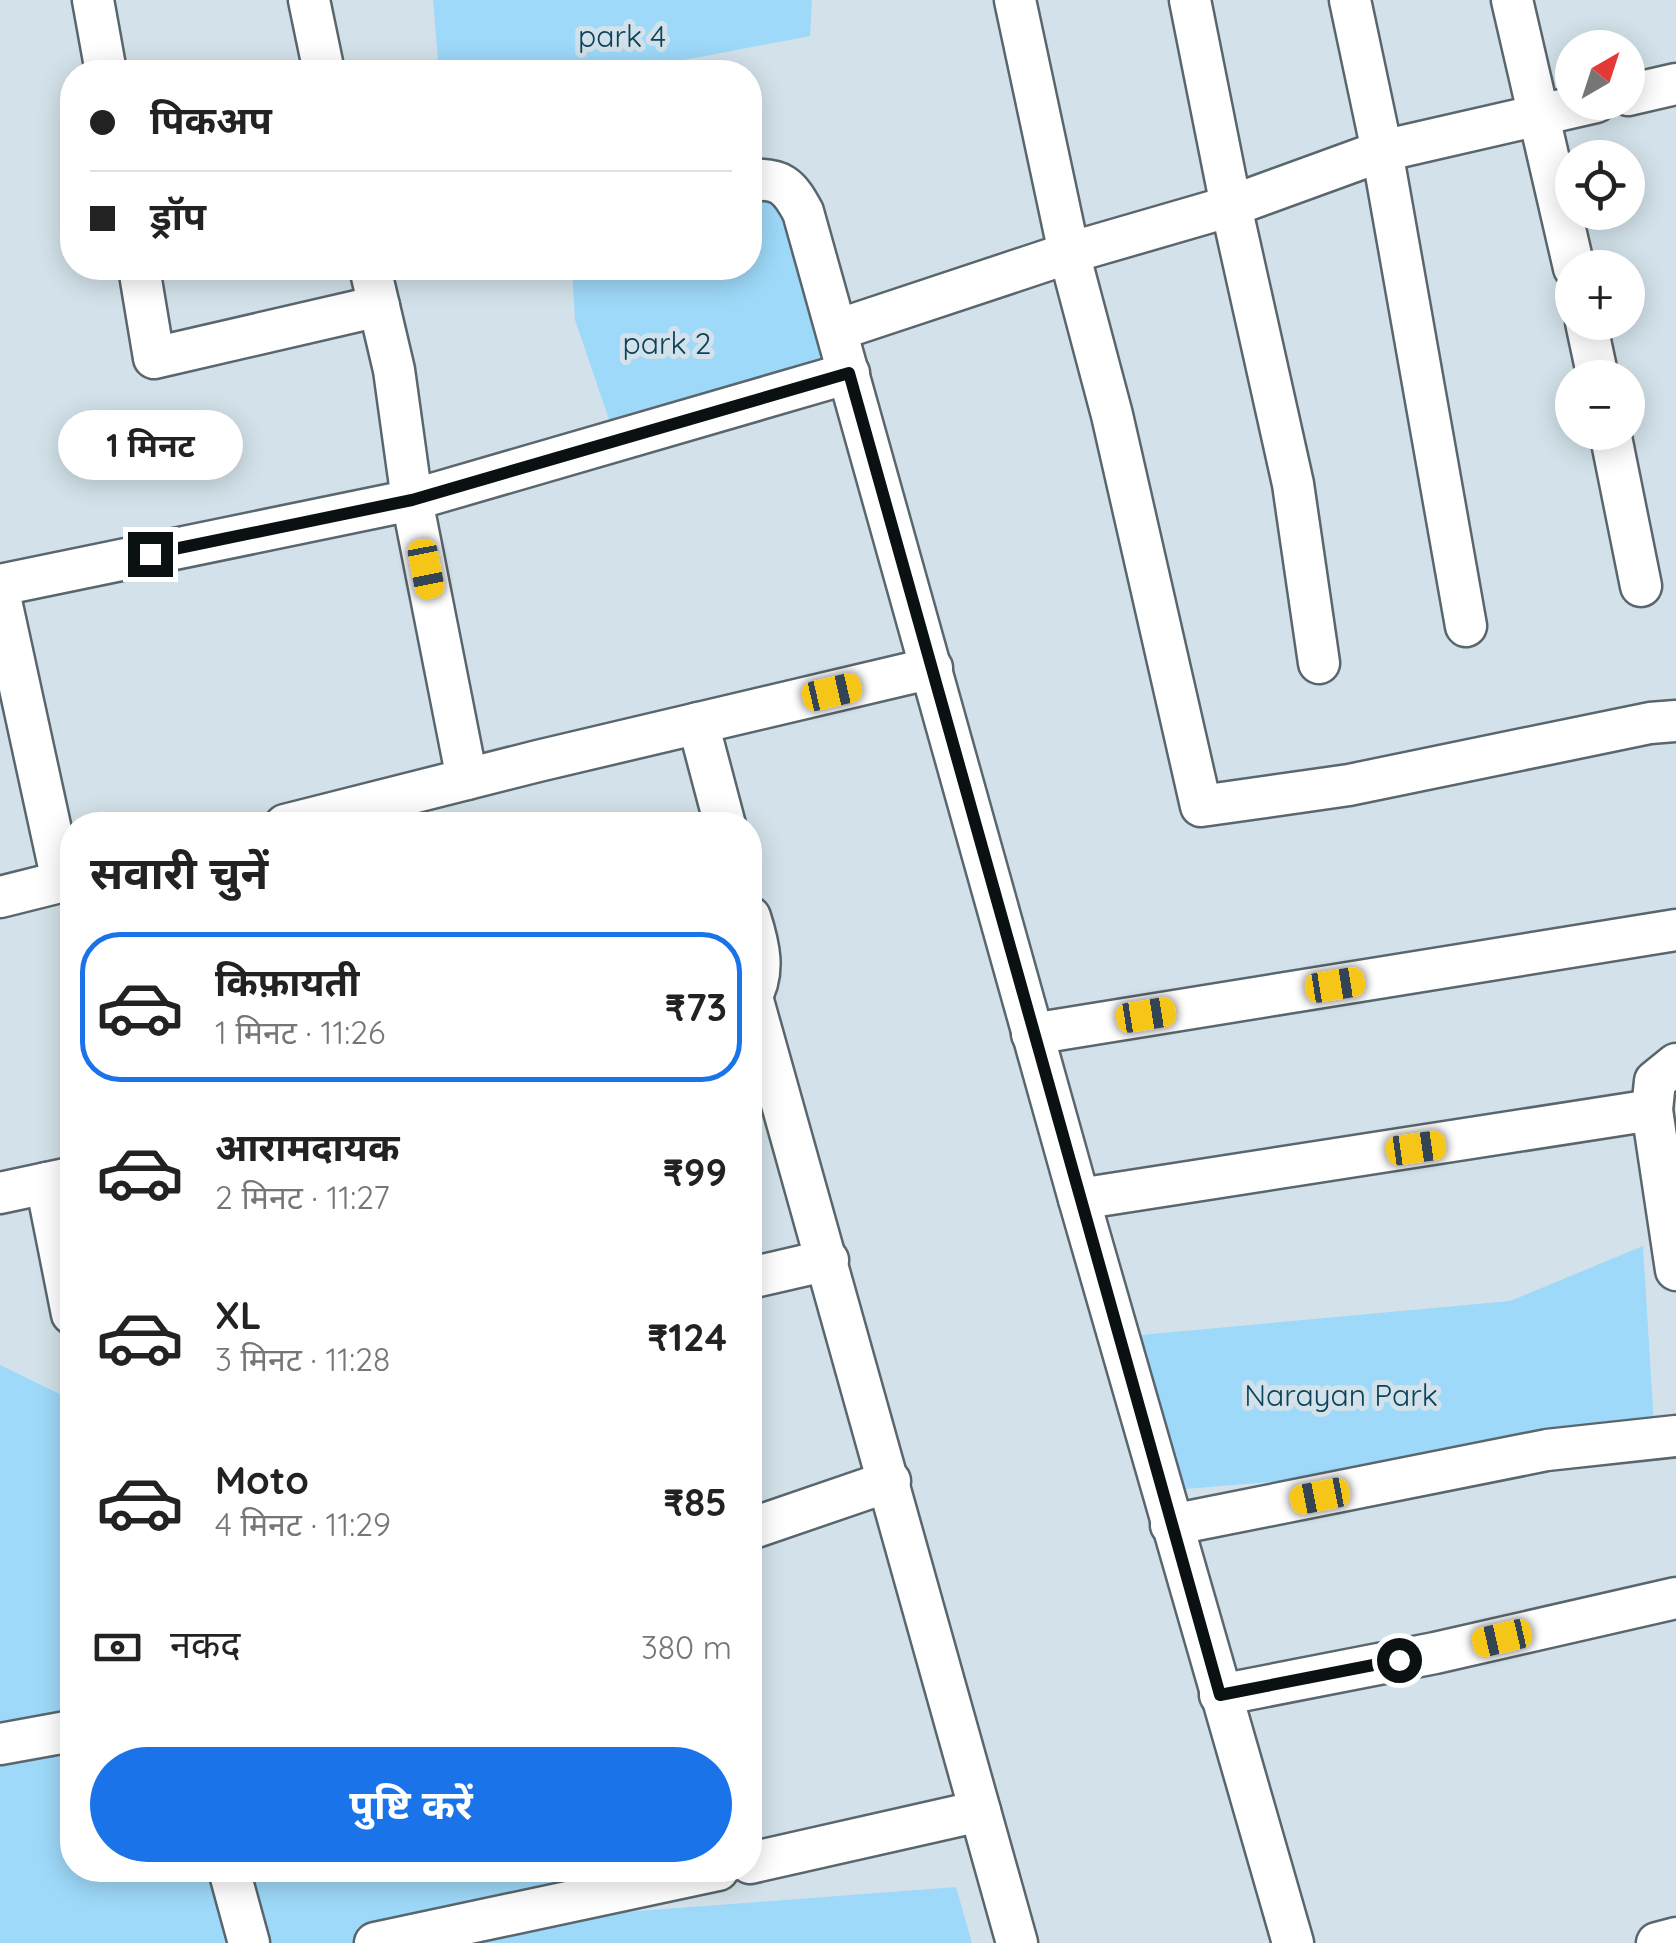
<!DOCTYPE html>
<html lang="hi">
<head>
<meta charset="utf-8">
<style>
	body { margin:0; font-family:Quicksand,"Noto Sans Devanagari",sans-serif; background:#f2f2f2; color:#222; height:100vh; display:flex; flex-direction:column; font-size:38px; white-space:nowrap }
	* { box-sizing:border-box; margin:0 }
	p { font-size:32px; color:#767676 }
	.icon { flex:none; width:55px; height:55px; fill:none; stroke:currentColor; stroke-width:2; stroke-linecap:round; stroke-linejoin:round }
	.map { position:relative; flex:1; overflow:hidden }
	.side { position:absolute; left:60px; top:812px; width:702px; height:1070px; display:flex; flex-direction:column; background:#fff; border-radius:40px; box-shadow:0 5px 25px #0003 }
	.side>* { flex:none }
	.top-card { position:absolute; left:60px; top:60px; width:702px; height:220px; border-radius:40px; box-shadow:0 5px 25px #0003; display:grid; align-content:center; height:220px; padding:0 30px; background:#fff }
	.needle { width:65px; rotate:39deg }
	.tools { position:absolute; left:1555px; top:30px; display:grid; gap:20px }
	.tools a { display:grid; place-items:center; width:90px; height:90px; border-radius:50%; background:#fff; box-shadow:0 5px 25px #0003; font-size:50px }
	.end { position:absolute; width:45px; height:45px; margin:-22px; border:12px solid #0b1012; background:#fff; box-shadow:0 0 0 5px #fff }
	.from { border-radius:50% }
	.bubble { position:absolute; height:70px; border-radius:35px; background:#fff; box-shadow:0 5px 25px #0003; font-size:32px; font-weight:700; line-height:70px; text-align:center }
	.car { position:absolute; width:30px; height:60px; margin:-30px -15px; border-radius:12px; box-shadow:0 0 8px 2px #0007; background:linear-gradient(#f5c518 24%,#345 0 40%,#f5c518 0 76%,#345 0 86%,#f5c518 0) }
	.top-card b { display:flex; align-items:center; gap:35px; height:95px; font-size:38px }
	.top-card b+b { border-top:2px solid #e0e0e0 }
	.top-card i { width:25px; height:25px; background:#222 }
	ul { padding:0; list-style:none }
	li { display:flex; align-items:center; gap:30px; height:150px; margin:0 20px 15px; padding:0 10px; border:5px solid transparent; border-radius:40px }
	li div { flex:1 }
	li b { display:block; font-size:38px }
	li em { font-style:normal; font-weight:700 }
	li.active { border-color:#1a73e8 }
	li>.icon { width:90px; height:90px; stroke-width:1.5 }
	h2 { padding:0 30px; font-size:45px; line-height:120px }
	.pay { display:flex; align-items:center; gap:25px; height:110px; padding:0 30px; font-size:38px }
	.pay p { margin-inline-start:auto }
	.button { display:flex; gap:20px; margin-top:auto; padding:20px 30px }
	.button a { flex:1; height:115px; border-radius:60px; background:#1a73e8; color:#fff; font-size:40px; font-weight:700; line-height:115px; text-align:center }
	.map>svg:first-child { display:block }
</style>
</head>
<body>
<div class="map">
<svg width="1676" height="1943" viewBox="0 0 1676 1943">
	<rect width="100%" height="100%" fill="#d3e2ea"/>
	<g fill="#9ed9f9">
		<polygon points="433,0 812,0 810,36 621,72 439,72"/>
		<polygon points="779,185 810,290 830,400 611,425 575,320 572,268 750,268 750,192"/>
		<polygon points="1643,1246 1654,1426 1386,1472 1162,1491 1130,1336 1510,1301"/>
		<polygon points="0,1365 72,1400 72,1870 565,1870 572,1916 956,1887 972,1943 0,1943"/>
	</g>
	<g fill="none" stroke-linecap="round" stroke-linejoin="round">
		<defs>
			<g id="minor">
				<polyline points="93,0 106,72"/>
				<polyline points="309,0 324,72"/>
				<polyline points="1015,0 1069,253 1112,415 1201,806 1349,785 1650,723 1676,721"/>
				<polyline points="1190,0 1231,206 1293,484 1319,663"/>
				<polyline points="1350,0 1382,151 1466,626"/>
				<polyline points="1512,0 1574,268"/>
				<polyline points="1628,95 1676,84"/>
				<path d="M750 180C781 178 789 186 803 212L1079 1199 1293 1943"/>
				<polyline points="139,268 154,358 379,306"/>
				<polyline points="370,268 394,370 412,500 467,779"/>
				<polyline points="1586,322 1598,378"/>
				<polyline points="837,330 1069,253 1231,206 1382,151 1596,102"/>
				<polyline points="1610,432 1641,586"/>
				<polyline points="0,585 412,500 849,373"/>
				<polyline points="0,596 62,881"/>
				<polyline points="698,723 725,825"/>
				<polyline points="285,825 538,761 932,668"/>
				<polyline points="0,897 72,879"/>
				<path d="M750 917C759 945 766 973 750 999"/>
				<polyline points="752,997 1017,1943"/>
				<polyline points="1032,1034 1676,930"/>
				<polyline points="1676,1064 1655,1081 1652,1110 1676,1270"/>
				<polyline points="46,1183 72,1314"/>
				<polyline points="0,1193 70,1178"/>
				<polyline points="1079,1199 1652,1110"/>
				<polyline points="750,1278 828,1260"/>
				<polyline points="1171,1525 1547,1450 1676,1436"/>
				<polyline points="750,1529 890,1481"/>
				<polyline points="1220,1695 1435,1653 1676,1598"/>
				<polyline points="0,1744 72,1731"/>
				<polyline points="750,1863 980,1811"/>
				<polyline points="229,1870 249,1943"/>
				<polyline points="375,1943 718,1870"/>
				<polyline points="1657,1943 1676,1938"/>
			</g>
		</defs>
		<use href="#minor" stroke="#59666d" stroke-width="45"/>
		<use href="#minor" stroke="#fff" stroke-width="40"/>
	</g>
	<g fill="none" stroke-linecap="round" stroke-linejoin="round">
		<polyline stroke="#0b1012" stroke-width="12" points="150,554 412,500 849,373 1220,1695 1399,1660"/>
	</g>
	<g text-anchor="middle" dominant-baseline="central" stroke-width="10" stroke-linejoin="round" paint-order="stroke">
		<g font-size="30" fill="#0c435a" stroke="#d3e2ea">
			<text x="622" y="36">park 4</text>
			<text x="667" y="343">park 2</text>
			<text x="1341" y="1395">Narayan Park</text>
		</g>
	</g>
</svg>
<div class="tools">
<a><svg class="needle" viewBox="-14 -14 28 28"><path d="M0-13l5 13h-10z" fill="#e53935"/><path d="M0 13l5-13h-10z" fill="#767676"/></svg></a>
<a><svg class="icon" aria-label="locate" viewBox="0 0 24 24"><circle cx="12" cy="12" r="6"/><path d="M12 2v4M12 18v4M2 12h4M18 12h4"/></svg></a>
<a>+</a>
<a>−</a>
</div>
<i class="end from" style="left:1399px;top:1660px"></i>
<i class="end" style="left:150px;top:554px"></i>
<div class="bubble" style="left:58px;top:410px;width:185px">1 मिनट</div>
<i class="car" style="left:426px;top:569px;rotate:169deg"></i>
<i class="car" style="left:832px;top:692px;rotate:77deg"></i>
<i class="car" style="left:1335px;top:985px;rotate:81deg"></i>
<i class="car" style="left:1146px;top:1015px;rotate:81deg"></i>
<i class="car" style="left:1416px;top:1148px;rotate:82deg"></i>
<i class="car" style="left:1320px;top:1496px;rotate:259deg"></i>
<i class="car" style="left:1502px;top:1638px;rotate:257deg"></i>
<div class="top-card">
<b><i class="from"></i>पिकअप</b>
<b><i></i>ड्रॉप</b>
</div>
<section class="side">
<h2>सवारी चुनें</h2>
<ul>
<li class="active"><svg class="icon" aria-label="car" viewBox="0 0 24 24"><path d="M5 17H2v-5l4-1 3-4h7l3 4 3 1v5h-3M9 17h6M6 11h13"/><circle cx="7" cy="17" r="2"/><circle cx="17" cy="17" r="2"/></svg><div><b>किफ़ायती</b><p>1 मिनट · 11:26</p></div><em>₹73</em></li>
<li><svg class="icon" aria-label="car" viewBox="0 0 24 24"><path d="M5 17H2v-5l4-1 3-4h7l3 4 3 1v5h-3M9 17h6M6 11h13"/><circle cx="7" cy="17" r="2"/><circle cx="17" cy="17" r="2"/></svg><div><b>आरामदायक</b><p>2 मिनट · 11:27</p></div><em>₹99</em></li>
<li><svg class="icon" aria-label="car" viewBox="0 0 24 24"><path d="M5 17H2v-5l4-1 3-4h7l3 4 3 1v5h-3M9 17h6M6 11h13"/><circle cx="7" cy="17" r="2"/><circle cx="17" cy="17" r="2"/></svg><div><b>XL</b><p>3 मिनट · 11:28</p></div><em>₹124</em></li>
<li><svg class="icon" aria-label="car" viewBox="0 0 24 24"><path d="M5 17H2v-5l4-1 3-4h7l3 4 3 1v5h-3M9 17h6M6 11h13"/><circle cx="7" cy="17" r="2"/><circle cx="17" cy="17" r="2"/></svg><div><b>Moto</b><p>4 मिनट · 11:29</p></div><em>₹85</em></li>
</ul>
<div class="pay"><svg class="icon" aria-label="cash" viewBox="0 0 24 24"><path d="M3 7h18v10H3z"/><circle cx="12" cy="12" r="2"/></svg>नकद<p>380 m</p></div>
<div class="button"><a>पुष्टि करें</a></div>
</section>
</div>
</body>
</html>
